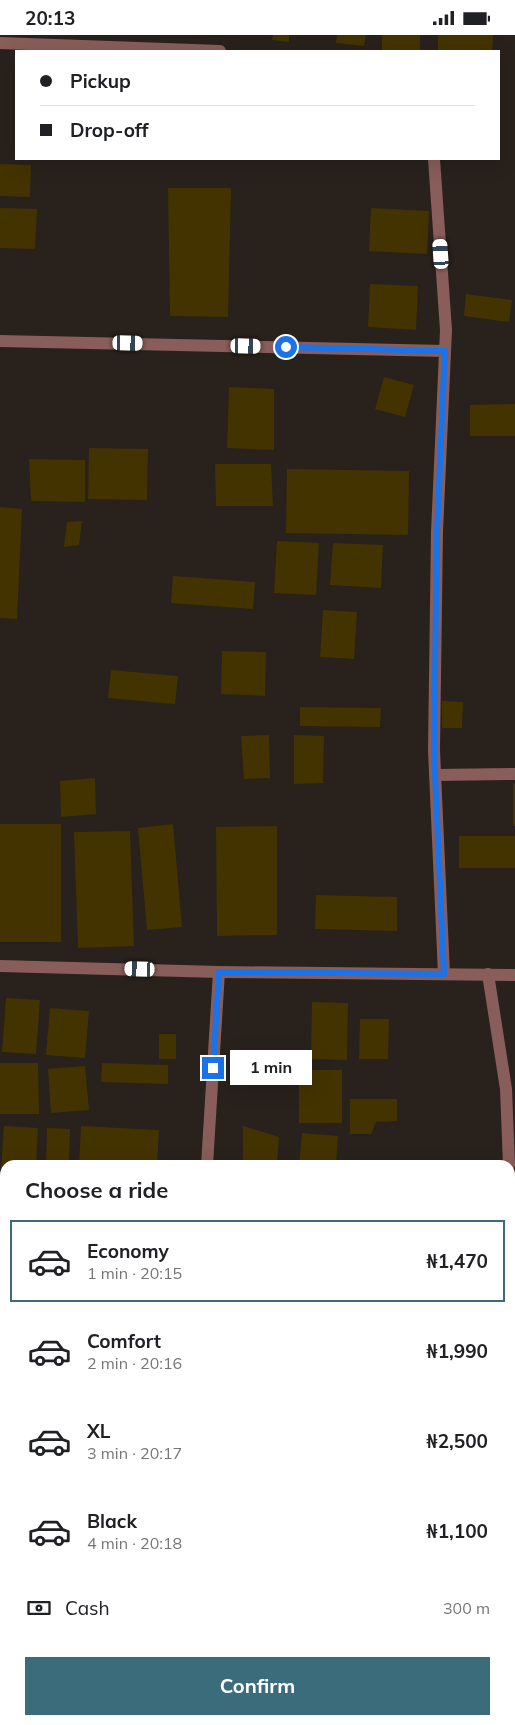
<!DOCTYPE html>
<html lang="en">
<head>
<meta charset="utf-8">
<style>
	body { margin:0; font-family:Mulish,sans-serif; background:#f6f6f6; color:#202124; height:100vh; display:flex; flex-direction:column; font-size:19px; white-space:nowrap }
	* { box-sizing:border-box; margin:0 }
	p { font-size:16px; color:#757577 }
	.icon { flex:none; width:28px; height:28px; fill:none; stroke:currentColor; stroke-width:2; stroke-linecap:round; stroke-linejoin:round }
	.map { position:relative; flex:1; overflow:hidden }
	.panel { position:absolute; left:0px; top:1125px; width:515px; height:565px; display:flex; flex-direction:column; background:#fff; border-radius:15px 15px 0 0; box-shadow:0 5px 20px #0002 }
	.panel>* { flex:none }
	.top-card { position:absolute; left:15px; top:15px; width:485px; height:110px; border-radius:0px; box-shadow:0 5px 20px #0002; display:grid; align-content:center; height:110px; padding:0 25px; background:#fff }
	.end { position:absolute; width:22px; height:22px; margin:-11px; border:6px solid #1a73e8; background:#fff; box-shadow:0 0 0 2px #fff }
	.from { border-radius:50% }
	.bubble { position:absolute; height:35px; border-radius:0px; background:#fff; box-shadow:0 5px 20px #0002; font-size:16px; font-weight:700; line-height:35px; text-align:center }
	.car { position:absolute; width:15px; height:30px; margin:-15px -8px; border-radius:6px; box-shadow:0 0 4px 1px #0007; background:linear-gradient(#fff 24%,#345 0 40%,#fff 0 76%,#345 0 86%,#fff 0) }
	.top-card b { display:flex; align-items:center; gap:18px; height:48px; font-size:19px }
	.top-card b+b { border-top:1px solid #e0e0e0 }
	.top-card i { width:12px; height:12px; background:#202124 }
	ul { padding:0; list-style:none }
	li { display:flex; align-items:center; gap:15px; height:82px; margin:0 10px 8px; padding:0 15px; border:2px solid transparent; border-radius:0px }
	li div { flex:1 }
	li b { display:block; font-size:19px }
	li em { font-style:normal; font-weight:700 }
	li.on { border-color:#3b6c7c }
	li>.icon { width:45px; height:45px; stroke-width:1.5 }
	h2 { padding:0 25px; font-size:22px; line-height:60px }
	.pay { display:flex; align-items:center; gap:12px; height:55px; padding:0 25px; font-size:19px }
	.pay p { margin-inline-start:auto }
	.cta { display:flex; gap:10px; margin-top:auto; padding:10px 25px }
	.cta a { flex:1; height:58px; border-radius:0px; background:#3b6c7c; color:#fff; font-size:20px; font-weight:700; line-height:58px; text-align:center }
	.status { display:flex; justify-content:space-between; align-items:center; height:35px; padding:0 25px; background:#fff; direction:ltr }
	.status svg { height:14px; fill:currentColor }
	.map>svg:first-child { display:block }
</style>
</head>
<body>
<div class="status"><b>20:13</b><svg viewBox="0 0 49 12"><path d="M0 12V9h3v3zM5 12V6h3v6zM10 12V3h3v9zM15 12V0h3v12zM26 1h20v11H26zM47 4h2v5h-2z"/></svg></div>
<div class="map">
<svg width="515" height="1690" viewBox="0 0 515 1690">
	<rect width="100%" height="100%" fill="#28211c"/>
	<g fill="#433300">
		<polygon points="273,0 289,0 289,7 272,5"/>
		<polygon points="337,0 366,0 364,11 336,8"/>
		<rect x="382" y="0" width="38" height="16"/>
		<polygon points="438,0 493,0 492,16 438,16"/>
		<polygon points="0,129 31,130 30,162 0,161"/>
		<polygon points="168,153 231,153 228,282 170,281"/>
		<polygon points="0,173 37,174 35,214 0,213"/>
		<polygon points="371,173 429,176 427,219 369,216"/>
		<polygon points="370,249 418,251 416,295 368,292"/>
		<polygon points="466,259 512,265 509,287 464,281"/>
		<polygon points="384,342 414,350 405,382 375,374"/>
		<polygon points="229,352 274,354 274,415 227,413"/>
		<polygon points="515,369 515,401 470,401 470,370"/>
		<polygon points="89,413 148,414 147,465 88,464"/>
		<polygon points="29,424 85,425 85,467 31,466"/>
		<polygon points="215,429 271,429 273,471 216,471"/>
		<polygon points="287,434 409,436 408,500 286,498"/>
		<polygon points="0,472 22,474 17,584 0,583"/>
		<polygon points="82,486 79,510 64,512 67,487"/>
		<polygon points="277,506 319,508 316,560 274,558"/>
		<polygon points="333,508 383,510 381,553 330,550"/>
		<polygon points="173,541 255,547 253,574 171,568"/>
		<polygon points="323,575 357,577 354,624 320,622"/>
		<polygon points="222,616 266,617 265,661 221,659"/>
		<polygon points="111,635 178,641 175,669 108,663"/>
		<polygon points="442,666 463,667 462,693 442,693"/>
		<polygon points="300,672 381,673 380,692 300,691"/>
		<polygon points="269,700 270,743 244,744 241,701"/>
		<polygon points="294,700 324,701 323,748 294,749"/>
		<polygon points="95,743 96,779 61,782 60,746"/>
		<rect x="513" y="748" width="2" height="43"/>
		<rect x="0" y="789" width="61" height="118"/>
		<polygon points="173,789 182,892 147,895 138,793"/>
		<polygon points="277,791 277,900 217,901 216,792"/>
		<polygon points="130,796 134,911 78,913 74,797"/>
		<rect x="459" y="801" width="56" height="32"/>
		<polygon points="316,860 397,862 397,896 315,894"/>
		<polygon points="6,963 40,965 36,1019 2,1017"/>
		<polygon points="312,967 348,968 347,1025 311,1024"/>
		<polygon points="50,973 89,976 85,1023 46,1020"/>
		<polygon points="360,984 389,984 388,1024 359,1024"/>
		<rect x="159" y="999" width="17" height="25"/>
		<polygon points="0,1028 38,1028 39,1079 0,1079"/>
		<polygon points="102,1028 168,1030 168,1049 101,1047"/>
		<polygon points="85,1031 89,1075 51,1078 48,1034"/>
		<rect x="299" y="1035" width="43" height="53"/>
		<polygon points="350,1064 397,1064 397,1086 376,1087 371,1099 350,1099"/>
		<polygon points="4,1091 38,1093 36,1130 5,1130 5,1149 0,1149"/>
		<polygon points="81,1091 159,1095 157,1130 79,1130"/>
		<polygon points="243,1091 279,1102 277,1130 243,1130"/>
		<polygon points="47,1093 70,1094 69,1130 46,1130"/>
		<polygon points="302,1098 338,1101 336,1130 299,1130"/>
		<rect x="0" y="1168" width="5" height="44"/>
		<polygon points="2,1224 5,1224 5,1278 1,1278"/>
		<polygon points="0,1296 5,1296 5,1334 0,1333"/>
		<polygon points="0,1352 5,1353 5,1378 0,1377"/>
		<rect x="0" y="1485" width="5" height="42"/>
		<rect x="0" y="1546" width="5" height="44"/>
	</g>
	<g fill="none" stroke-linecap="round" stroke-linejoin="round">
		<g stroke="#885d5a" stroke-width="12">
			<polyline points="0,8 220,16"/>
			<polyline points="434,124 446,295 437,497 434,715 444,939"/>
			<polyline points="0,306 445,316"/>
			<polyline points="435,740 515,739"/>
			<polyline points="0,931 219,937 515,940"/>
			<polyline points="488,939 506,1054 509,1130"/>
			<polyline points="207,1130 219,937"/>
			<polyline points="510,1174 510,1185"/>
			<polyline points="510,1251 515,1251"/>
			<polyline points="510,1567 515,1567"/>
			<polyline points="0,1617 5,1619"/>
			<polyline points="66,1685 68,1690"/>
			<polyline points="185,1685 185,1690"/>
			<polyline points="480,1690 481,1685"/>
		</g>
	</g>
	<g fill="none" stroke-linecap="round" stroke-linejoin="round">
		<polyline stroke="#1a73e8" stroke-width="6" points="213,1033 219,937 444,939 434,715 437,497 445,316 286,312"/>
	</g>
</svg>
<i class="end from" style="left:286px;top:312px"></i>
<i class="end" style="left:213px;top:1033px"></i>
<div class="bubble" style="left:230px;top:1015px;width:82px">1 min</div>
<i class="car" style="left:441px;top:219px;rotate:356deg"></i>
<i class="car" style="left:128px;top:308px;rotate:91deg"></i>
<i class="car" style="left:246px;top:311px;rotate:91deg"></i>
<i class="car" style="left:140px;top:934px;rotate:272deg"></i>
<div class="top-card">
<b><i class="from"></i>Pickup</b>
<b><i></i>Drop-off</b>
</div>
<section class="panel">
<h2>Choose a ride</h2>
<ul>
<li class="on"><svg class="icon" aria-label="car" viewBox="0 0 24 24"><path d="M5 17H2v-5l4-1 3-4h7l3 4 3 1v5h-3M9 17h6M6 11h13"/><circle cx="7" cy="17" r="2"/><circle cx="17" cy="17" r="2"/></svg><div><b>Economy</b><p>1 min · 20:15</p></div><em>₦1,470</em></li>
<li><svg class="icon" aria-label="car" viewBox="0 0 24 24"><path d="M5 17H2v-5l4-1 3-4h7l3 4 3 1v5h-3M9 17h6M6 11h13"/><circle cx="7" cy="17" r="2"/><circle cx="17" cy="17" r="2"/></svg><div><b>Comfort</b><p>2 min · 20:16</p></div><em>₦1,990</em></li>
<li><svg class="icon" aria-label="car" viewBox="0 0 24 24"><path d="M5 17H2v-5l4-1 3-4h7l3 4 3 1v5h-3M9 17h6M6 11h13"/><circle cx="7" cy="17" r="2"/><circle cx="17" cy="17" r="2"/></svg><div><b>XL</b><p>3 min · 20:17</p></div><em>₦2,500</em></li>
<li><svg class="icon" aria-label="car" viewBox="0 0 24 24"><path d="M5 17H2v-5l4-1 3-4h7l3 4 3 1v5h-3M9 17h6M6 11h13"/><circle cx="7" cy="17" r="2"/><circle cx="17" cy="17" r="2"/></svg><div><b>Black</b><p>4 min · 20:18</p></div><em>₦1,100</em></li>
</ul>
<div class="pay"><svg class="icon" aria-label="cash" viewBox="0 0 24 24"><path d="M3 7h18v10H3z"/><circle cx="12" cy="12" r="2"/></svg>Cash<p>300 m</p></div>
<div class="cta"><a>Confirm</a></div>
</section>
</div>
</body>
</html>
